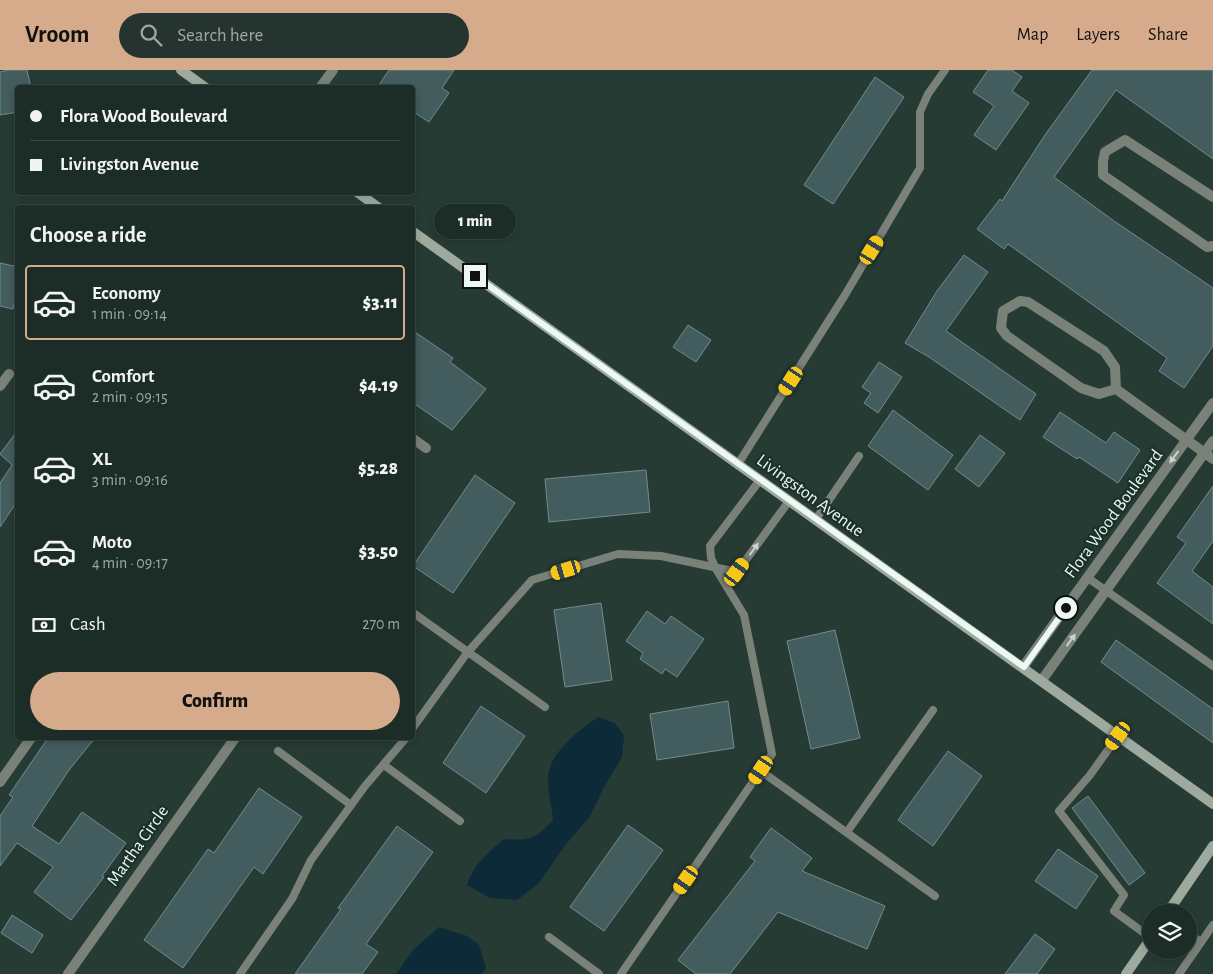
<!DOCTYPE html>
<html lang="en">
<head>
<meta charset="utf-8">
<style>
	body { margin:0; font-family:"Alegreya Sans",sans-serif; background:#25342f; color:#f1f3f6; height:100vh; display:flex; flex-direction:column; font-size:19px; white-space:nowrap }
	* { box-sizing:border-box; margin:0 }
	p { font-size:16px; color:#a0a7a7 }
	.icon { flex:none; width:28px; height:28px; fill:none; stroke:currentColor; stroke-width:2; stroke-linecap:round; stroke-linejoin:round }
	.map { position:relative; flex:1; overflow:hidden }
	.sheet { position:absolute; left:15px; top:135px; width:400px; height:535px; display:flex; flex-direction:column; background:#1c2c27; border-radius:5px; box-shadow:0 2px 8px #0003,0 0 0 1px #3a4844 }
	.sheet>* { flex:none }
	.guide { position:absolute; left:15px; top:15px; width:400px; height:110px; border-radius:5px; box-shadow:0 2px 8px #0003,0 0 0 1px #3a4844; display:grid; align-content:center; height:110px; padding:0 15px; background:#1c2c27 }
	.controls { position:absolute; left:1142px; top:834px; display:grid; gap:10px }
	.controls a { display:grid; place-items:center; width:55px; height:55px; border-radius:50%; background:#1c2c27; box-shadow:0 2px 8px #0003,0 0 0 1px #3a4844; font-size:25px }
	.end { position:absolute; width:22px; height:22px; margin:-11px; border:6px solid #ebf8f3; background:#111; box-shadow:0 0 0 2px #111 }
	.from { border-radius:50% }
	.bubble { position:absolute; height:35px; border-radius:18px; background:#1c2c27; box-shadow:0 2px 8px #0003,0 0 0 1px #3a4844; font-size:16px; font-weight:800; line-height:35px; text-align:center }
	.car { position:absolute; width:15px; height:30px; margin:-15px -8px; border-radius:6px; box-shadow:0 0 4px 1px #0007; background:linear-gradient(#f5c518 24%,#345 0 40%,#f5c518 0 76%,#345 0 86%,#f5c518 0) }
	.guide b { display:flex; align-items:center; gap:18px; height:48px; font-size:19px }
	.guide b+b { border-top:1px solid #3a4844 }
	.guide i { width:12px; height:12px; background:#f1f3f6 }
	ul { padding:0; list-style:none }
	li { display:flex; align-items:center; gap:15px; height:75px; margin:0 10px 8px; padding:0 5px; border:2px solid transparent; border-radius:5px }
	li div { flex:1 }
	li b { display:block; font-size:19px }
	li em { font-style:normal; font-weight:800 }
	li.current { border-color:#d6ab8b }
	li>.icon { width:45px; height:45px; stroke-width:1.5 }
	h2 { padding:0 15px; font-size:22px; line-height:60px }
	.pay { display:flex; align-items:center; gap:12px; height:55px; padding:0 15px; font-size:19px }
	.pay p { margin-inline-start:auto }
	.cta { display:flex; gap:10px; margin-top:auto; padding:10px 15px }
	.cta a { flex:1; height:58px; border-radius:30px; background:#d6ab8b; color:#111; font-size:20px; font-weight:800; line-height:58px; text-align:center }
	header { display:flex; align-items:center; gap:30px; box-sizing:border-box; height:70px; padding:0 25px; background:#d6ab8b; color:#111 }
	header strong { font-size:24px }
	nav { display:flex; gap:28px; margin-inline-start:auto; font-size:18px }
	.search { width:350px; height:45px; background:#25342f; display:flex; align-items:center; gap:12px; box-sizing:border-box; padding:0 18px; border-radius:28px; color:#a0a7a7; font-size:19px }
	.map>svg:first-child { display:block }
</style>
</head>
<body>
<header>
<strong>Vroom</strong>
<div class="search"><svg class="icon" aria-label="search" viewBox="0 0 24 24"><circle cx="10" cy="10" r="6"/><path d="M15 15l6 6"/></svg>Search here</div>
<nav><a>Map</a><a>Layers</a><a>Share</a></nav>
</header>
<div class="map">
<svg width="1213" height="904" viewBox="0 0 1213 904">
	<rect width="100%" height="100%" fill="#263b34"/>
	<g fill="#0c2a37">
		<path d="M598 647 615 653 624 666 622 687 604 717 589 748 566 774 538 814 517 830 490 828 467 815C473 795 489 782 504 769 531 771 535 769 553 750 552 737 548 724 548 711 547 684 578 661 598 647Z"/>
		<polygon points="439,857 467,866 479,875 486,898 482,904 396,904 413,880"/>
	</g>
	<g fill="#435c5d" stroke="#728c8d">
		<polygon points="8,0 27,0 31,18 18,18 18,42 0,45 0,2"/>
		<polygon points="389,0 454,0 442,18 449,23 429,52 412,41 412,18 377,18"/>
		<polygon points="988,0 1012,0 1022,7 1012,21 1029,33 996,80 974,65 994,36 973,22"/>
		<polygon points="1092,0 1213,0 1213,89 1116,20 1054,107 1114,151 1213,218 1213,276 1184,318 1159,301 1167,288 1008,174 1004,179 977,159 1000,129 1002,131 1045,65"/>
		<polygon points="875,7 904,27 833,134 804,115"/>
		<polygon points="964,185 988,202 946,261 1036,324 1020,350 929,287 905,273 937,221"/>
		<polygon points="0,193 18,197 18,217 13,239 0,236"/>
		<polygon points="688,255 711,270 696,292 673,277"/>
		<polygon points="412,260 453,288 450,292 486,319 452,360 412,332"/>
		<polygon points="879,292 902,307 878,343 864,333 871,323 862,317"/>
		<polygon points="893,340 953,385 928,420 868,376"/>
		<polygon points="1060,342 1106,373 1114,362 1140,380 1118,413 1079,387 1077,389 1043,367"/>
		<polygon points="18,360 18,430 0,457 0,413 12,395 0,384"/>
		<polygon points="980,365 1005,383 979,417 955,399"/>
		<polygon points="646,400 650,442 549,452 545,409"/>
		<polygon points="475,405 515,433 453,523 413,496"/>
		<polygon points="1213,416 1213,471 1192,501 1213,517 1213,554 1157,513 1186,473 1177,467"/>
		<polygon points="601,533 612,610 565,617 554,540"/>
		<polygon points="647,541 665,554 671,546 704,569 677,607 665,599 662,604 640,589 643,583 626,571"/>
		<polygon points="835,560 860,668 811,679 787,571"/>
		<polygon points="1116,570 1213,639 1213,673 1101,592"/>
		<polygon points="728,631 734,678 657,690 650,644"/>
		<polygon points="481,636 525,666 486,723 443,693"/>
		<polygon points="48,668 95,668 69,700 32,756 59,774 82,742 126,773 102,806 104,807 71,850 34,822 53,797 17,773 0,796 0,746 13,727 9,725"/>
		<polygon points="948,681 982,706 933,776 898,750"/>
		<polygon points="259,718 302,747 263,804 254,797 183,898 144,870 208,779 214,783"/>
		<polygon points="1088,726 1145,803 1129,815 1072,738"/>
		<polygon points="628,755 663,780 604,861 570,837"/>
		<polygon points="397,756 433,782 366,874 378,882 362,904 295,904 341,839 338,838"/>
		<polygon points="771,758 812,788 802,801 885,836 867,879 778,842 730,904 696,904 678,890 755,791 750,787"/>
		<polygon points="1058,779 1098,806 1076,839 1035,811"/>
		<polygon points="12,845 43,865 32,883 1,863"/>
		<polygon points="1035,864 1055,879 1037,904 1005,904"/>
	</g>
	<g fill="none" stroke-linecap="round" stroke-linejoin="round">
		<g stroke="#7a8179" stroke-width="8">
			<polyline points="738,394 845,225 920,98 920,42 928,24 945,0"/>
			<polyline points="816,449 859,386"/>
			<polyline points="1088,508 1213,596"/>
			<polyline points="412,542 545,637"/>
			<polyline points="412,659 467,583 532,510 618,484 661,486 737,502 789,431"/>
			<polyline points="1118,666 1090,705 1059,741 1124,825 1114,841 1151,868"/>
			<polyline points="278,681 351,735"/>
			<polyline points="384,695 460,751"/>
			<polyline points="761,701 935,826"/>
			<polyline points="847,762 933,640"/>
			<polyline points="1189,864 1201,872"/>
			<polyline points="549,867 599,904"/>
			<polyline points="240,904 292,829 311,790 365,716 406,668"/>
			<polyline points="621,904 772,684 744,545 716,499 711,488 710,476 760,410"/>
			<polyline points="1179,904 1213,855"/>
		</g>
		<g stroke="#7a8179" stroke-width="10">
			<polyline points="320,18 333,0"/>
			<polyline points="1213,127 1125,70 1105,82 1103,91 1103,105 1207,177 1213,176"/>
			<polyline points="0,316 9,304"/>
			<polyline points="1116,319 1115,297 1104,281 1028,232 1020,231 1003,241 1001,258 1007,266 1081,318 1099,324 1116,319 1213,389"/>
			<polyline points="412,368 426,378"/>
			<polyline points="1023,597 1213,333"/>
			<polyline points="1042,610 1213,371"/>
			<polyline points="0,712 31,668"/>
			<polyline points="68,904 235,668"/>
		</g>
		<g stroke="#9faa9f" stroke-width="10">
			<polyline points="181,0 206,18"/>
			<polyline points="357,122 379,138"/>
			<polyline points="412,161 1213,734"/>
			<polyline points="1168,842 1213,776"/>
			<polyline points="1126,904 1151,868"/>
		</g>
	</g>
	<defs><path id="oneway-solid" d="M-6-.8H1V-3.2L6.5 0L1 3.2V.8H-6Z" transform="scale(1.25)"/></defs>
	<g fill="#c9d4ce">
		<use href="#oneway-solid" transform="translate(1174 387) rotate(126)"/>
		<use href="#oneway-solid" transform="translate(754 479) rotate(-54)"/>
		<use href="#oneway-solid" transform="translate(1071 570) rotate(-54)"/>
	</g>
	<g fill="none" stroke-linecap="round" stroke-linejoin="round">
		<polyline stroke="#ebf8f3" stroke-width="6" points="475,206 1024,597 1066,538"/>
	</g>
	<g text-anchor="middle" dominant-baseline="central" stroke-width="4.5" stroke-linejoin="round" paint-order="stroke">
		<g font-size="18" fill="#ebf8f3" stroke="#1c312a">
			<text transform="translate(810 426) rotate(36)">Livingston Avenue</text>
			<text transform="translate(1114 444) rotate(-54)">Flora Wood Boulevard</text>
			<text transform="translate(138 776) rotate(-55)">Martha Circle</text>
		</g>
	</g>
</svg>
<div class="controls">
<a><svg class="icon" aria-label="layers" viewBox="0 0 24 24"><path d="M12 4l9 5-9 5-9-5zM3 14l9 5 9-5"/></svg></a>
</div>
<i class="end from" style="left:1066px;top:538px"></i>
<i class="end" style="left:475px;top:206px"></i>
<div class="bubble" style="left:434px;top:134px;width:82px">1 min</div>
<i class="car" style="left:872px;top:180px;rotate:31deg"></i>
<i class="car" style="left:791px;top:311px;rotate:213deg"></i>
<i class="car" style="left:566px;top:500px;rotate:253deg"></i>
<i class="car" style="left:737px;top:502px;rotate:36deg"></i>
<i class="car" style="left:1118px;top:666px;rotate:216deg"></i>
<i class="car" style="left:761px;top:700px;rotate:214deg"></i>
<i class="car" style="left:686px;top:810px;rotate:215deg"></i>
<div class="guide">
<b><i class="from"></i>Flora Wood Boulevard</b>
<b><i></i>Livingston Avenue</b>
</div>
<section class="sheet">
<h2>Choose a ride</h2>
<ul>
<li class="current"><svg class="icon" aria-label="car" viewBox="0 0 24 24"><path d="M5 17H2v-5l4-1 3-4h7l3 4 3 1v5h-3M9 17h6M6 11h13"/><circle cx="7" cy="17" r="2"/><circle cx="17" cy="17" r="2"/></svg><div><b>Economy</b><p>1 min · 09:14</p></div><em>$3.11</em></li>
<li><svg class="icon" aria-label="car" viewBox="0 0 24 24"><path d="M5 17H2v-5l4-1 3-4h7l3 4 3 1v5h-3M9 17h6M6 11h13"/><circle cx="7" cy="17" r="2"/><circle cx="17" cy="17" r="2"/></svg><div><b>Comfort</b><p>2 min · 09:15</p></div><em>$4.19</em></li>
<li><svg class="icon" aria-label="car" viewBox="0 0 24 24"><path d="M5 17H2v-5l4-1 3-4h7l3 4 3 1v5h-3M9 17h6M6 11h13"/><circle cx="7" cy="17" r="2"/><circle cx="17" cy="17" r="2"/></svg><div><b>XL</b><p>3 min · 09:16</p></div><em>$5.28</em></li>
<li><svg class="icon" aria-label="car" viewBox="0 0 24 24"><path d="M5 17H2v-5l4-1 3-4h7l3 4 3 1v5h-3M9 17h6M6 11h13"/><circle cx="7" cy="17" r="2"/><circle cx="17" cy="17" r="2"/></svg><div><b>Moto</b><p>4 min · 09:17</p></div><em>$3.50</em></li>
</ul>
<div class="pay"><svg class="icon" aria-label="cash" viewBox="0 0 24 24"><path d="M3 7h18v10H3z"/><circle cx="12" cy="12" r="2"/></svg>Cash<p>270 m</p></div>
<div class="cta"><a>Confirm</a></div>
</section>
</div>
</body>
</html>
